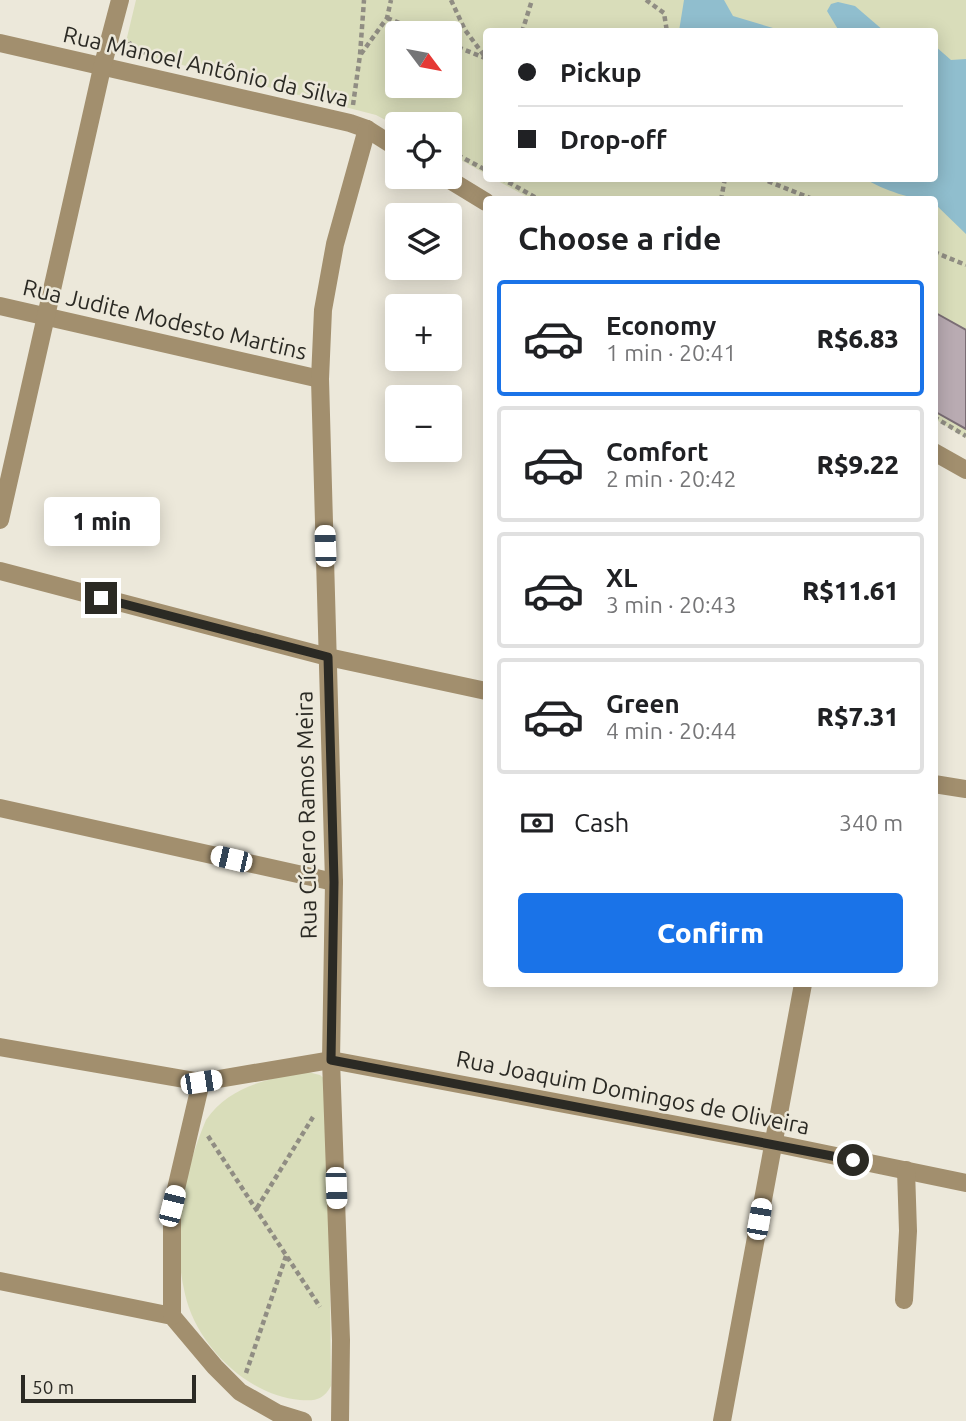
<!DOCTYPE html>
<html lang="en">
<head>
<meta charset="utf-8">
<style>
	body { margin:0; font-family:Ubuntu,sans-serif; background:#f6f6f6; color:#202124; height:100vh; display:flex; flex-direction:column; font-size:26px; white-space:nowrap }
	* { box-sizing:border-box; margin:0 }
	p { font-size:23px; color:#757577 }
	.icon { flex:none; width:38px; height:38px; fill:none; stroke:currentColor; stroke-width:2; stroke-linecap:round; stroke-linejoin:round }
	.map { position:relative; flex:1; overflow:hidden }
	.panel { position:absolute; left:483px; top:196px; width:455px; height:791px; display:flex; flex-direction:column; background:#fff; border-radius:7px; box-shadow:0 4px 18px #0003 }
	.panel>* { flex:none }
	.hud { position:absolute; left:483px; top:28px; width:455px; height:154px; border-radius:7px; box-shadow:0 4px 18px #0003; display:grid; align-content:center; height:154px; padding:0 35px; background:#fff }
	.needle { width:46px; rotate:122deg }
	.controls { position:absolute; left:385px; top:21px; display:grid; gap:14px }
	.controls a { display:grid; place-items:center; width:77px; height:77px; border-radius:7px; background:#fff; box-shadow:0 4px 18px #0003; font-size:35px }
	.scale { position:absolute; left:21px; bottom:18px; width:175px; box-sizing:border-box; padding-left:7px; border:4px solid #2b2a24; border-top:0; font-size:19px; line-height:24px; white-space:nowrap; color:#2b2a24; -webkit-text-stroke:5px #ece8da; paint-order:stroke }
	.end { position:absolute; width:32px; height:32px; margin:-16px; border:9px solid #2b2a24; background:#fff; box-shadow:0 0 0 4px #fff }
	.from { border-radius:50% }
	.bubble { position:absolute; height:49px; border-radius:7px; background:#fff; box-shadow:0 4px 18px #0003; font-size:23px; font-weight:800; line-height:49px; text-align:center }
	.car { position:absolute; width:21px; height:42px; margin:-21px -10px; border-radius:9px; box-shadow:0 0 5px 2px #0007; background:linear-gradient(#fff 24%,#345 0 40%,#fff 0 76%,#345 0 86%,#fff 0) }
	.hud b { display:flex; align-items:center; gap:24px; height:66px; font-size:26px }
	.hud b+b { border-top:2px solid #e0e0e0 }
	.hud i { width:18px; height:18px; background:#202124 }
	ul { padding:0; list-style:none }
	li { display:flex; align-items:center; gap:21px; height:116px; margin:0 14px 10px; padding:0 21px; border:4px solid #e0e0e0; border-radius:7px }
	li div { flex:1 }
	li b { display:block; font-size:26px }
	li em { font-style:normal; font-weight:800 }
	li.active { border-color:#1a73e8 }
	li>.icon { width:63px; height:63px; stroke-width:1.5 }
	h2 { padding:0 35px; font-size:32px; line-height:84px }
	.pay { display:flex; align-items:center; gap:18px; height:77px; padding:0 35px; font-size:26px }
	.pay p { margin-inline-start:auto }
	.primary-button { display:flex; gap:14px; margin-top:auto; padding:14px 35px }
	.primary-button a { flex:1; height:80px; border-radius:7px; background:#1a73e8; color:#fff; font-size:28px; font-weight:800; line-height:80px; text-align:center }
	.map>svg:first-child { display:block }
</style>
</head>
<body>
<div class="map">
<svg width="966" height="1421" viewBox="0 0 966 1421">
	<rect width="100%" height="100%" fill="#ece8da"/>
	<g fill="#d9ddba" fill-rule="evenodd">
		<path d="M136 0H966V438L935 419 934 200H533L494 179 934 178V32H486V174L450 154V124L397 126 376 115 124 50ZM397 33H450V86H397Z"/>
		<path d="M308 1072 320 1075 328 1082 331 1386C323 1400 316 1401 300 1400 248 1396 196 1345 185 1294 171 1236 183 1174 206 1120 229 1086 269 1078 308 1072Z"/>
	</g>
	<g fill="#90bece">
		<polygon points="684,0 724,0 733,16 783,31 679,31"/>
		<polygon points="838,2 855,6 884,31 839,31 827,11 831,4"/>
		<path d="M935 46 951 60 966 59V234L935 204 934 200C912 200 884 190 865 179L934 178Z"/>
	</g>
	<polygon fill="#b9abb2" stroke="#7b6e75" stroke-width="2" points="934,312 966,330 966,429 934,411"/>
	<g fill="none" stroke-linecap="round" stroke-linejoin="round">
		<g stroke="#908d83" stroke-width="4.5" stroke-dasharray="5 3.5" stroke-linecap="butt">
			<polyline points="451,0 465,30 486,58"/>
			<polyline points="646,0 664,13 667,32"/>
			<polyline points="387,18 424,33"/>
			<polyline points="522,32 532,0"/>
			<polyline points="129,42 133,49 153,55"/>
			<polyline points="450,44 485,58"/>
			<polyline points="361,54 387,18 391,0"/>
			<polyline points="353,105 360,55 364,0"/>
			<polyline points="450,151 486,170"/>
			<polyline points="501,178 540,200"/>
			<polyline points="760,178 815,200"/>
			<polyline points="721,200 725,178"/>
			<polyline points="934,252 966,265"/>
			<polyline points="934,417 966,436"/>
			<polyline points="208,1136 320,1307"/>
			<polyline points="257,1208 313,1117"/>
			<polyline points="246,1373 286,1256"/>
		</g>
		<g stroke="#a28f6e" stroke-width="18">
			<polyline points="0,43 350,123 367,129 397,148"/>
			<polyline points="445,177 486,202"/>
			<polyline points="0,306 320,379"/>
			<polyline points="934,452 966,470"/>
			<polyline points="0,520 102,68 120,0"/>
			<polyline points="0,571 328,657 486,691"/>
			<polyline points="934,784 966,789"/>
			<polyline points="0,808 334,882"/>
			<polyline points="0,1047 201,1082 331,1060 773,1143 966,1183"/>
			<polyline points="0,1281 172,1316 215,1367 240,1392 277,1413 303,1421"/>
			<polyline points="904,1300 908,1231 906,1170"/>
			<polyline points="172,1316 172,1206 201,1082"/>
			<polyline points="340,1421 341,1340 331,1060 334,882 320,379 323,310 335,244 367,129"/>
			<polyline points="722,1421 803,984"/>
		</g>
	</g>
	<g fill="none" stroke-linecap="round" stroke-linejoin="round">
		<polyline stroke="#2b2a24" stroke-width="9" points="101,598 328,657 334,882 331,1060 853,1160"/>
	</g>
	<g text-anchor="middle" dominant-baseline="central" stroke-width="5" stroke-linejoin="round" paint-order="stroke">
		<g font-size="23" fill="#2b2a24" stroke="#ece8da">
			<text transform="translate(206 66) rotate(13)">Rua Manoel Antônio da Silva</text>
			<text transform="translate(165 319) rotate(13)">Rua Judite Modesto Martins</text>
			<text transform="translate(306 815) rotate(-91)">Rua Cícero Ramos Meira</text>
			<text transform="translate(633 1092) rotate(11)">Rua Joaquim Domingos de Oliveira</text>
		</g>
	</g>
</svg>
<div class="controls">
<a><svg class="needle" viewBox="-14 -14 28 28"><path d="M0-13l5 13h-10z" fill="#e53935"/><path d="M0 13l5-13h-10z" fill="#757577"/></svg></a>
<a><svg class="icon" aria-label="locate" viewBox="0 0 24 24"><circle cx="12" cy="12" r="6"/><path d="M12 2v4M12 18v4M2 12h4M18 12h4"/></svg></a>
<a><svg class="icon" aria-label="layers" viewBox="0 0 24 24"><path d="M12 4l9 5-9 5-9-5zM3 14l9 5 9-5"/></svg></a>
<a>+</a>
<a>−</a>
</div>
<div class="scale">50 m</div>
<i class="end from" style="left:853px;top:1160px"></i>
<i class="end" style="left:101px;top:598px"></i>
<div class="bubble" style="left:44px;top:497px;width:116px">1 min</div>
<i class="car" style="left:325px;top:546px;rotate:358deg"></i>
<i class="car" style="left:231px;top:859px;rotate:283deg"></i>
<i class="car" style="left:201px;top:1082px;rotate:81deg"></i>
<i class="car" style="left:336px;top:1188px;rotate:178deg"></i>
<i class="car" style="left:172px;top:1206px;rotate:14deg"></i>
<i class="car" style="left:759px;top:1219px;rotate:10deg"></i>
<div class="hud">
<b><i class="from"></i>Pickup</b>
<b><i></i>Drop-off</b>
</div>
<section class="panel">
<h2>Choose a ride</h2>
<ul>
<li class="active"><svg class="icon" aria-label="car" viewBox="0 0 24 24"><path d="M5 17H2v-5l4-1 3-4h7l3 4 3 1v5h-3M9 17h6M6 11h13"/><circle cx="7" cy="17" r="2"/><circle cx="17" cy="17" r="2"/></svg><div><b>Economy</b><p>1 min · 20:41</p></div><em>R$6.83</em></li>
<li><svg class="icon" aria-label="car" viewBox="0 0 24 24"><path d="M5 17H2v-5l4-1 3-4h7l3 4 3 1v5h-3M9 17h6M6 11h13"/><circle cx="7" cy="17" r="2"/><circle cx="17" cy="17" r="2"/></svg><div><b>Comfort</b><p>2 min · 20:42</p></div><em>R$9.22</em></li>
<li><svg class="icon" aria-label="car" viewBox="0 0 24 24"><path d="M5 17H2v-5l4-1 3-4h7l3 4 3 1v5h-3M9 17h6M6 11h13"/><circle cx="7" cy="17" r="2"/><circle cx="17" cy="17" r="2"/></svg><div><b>XL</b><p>3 min · 20:43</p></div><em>R$11.61</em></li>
<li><svg class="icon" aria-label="car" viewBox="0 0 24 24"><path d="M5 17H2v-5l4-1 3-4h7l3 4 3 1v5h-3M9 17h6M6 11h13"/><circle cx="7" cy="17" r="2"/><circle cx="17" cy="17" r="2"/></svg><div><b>Green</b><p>4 min · 20:44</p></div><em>R$7.31</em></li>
</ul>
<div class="pay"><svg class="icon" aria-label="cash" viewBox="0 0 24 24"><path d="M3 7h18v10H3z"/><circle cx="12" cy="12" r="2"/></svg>Cash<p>340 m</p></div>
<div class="primary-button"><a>Confirm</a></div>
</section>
</div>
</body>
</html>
